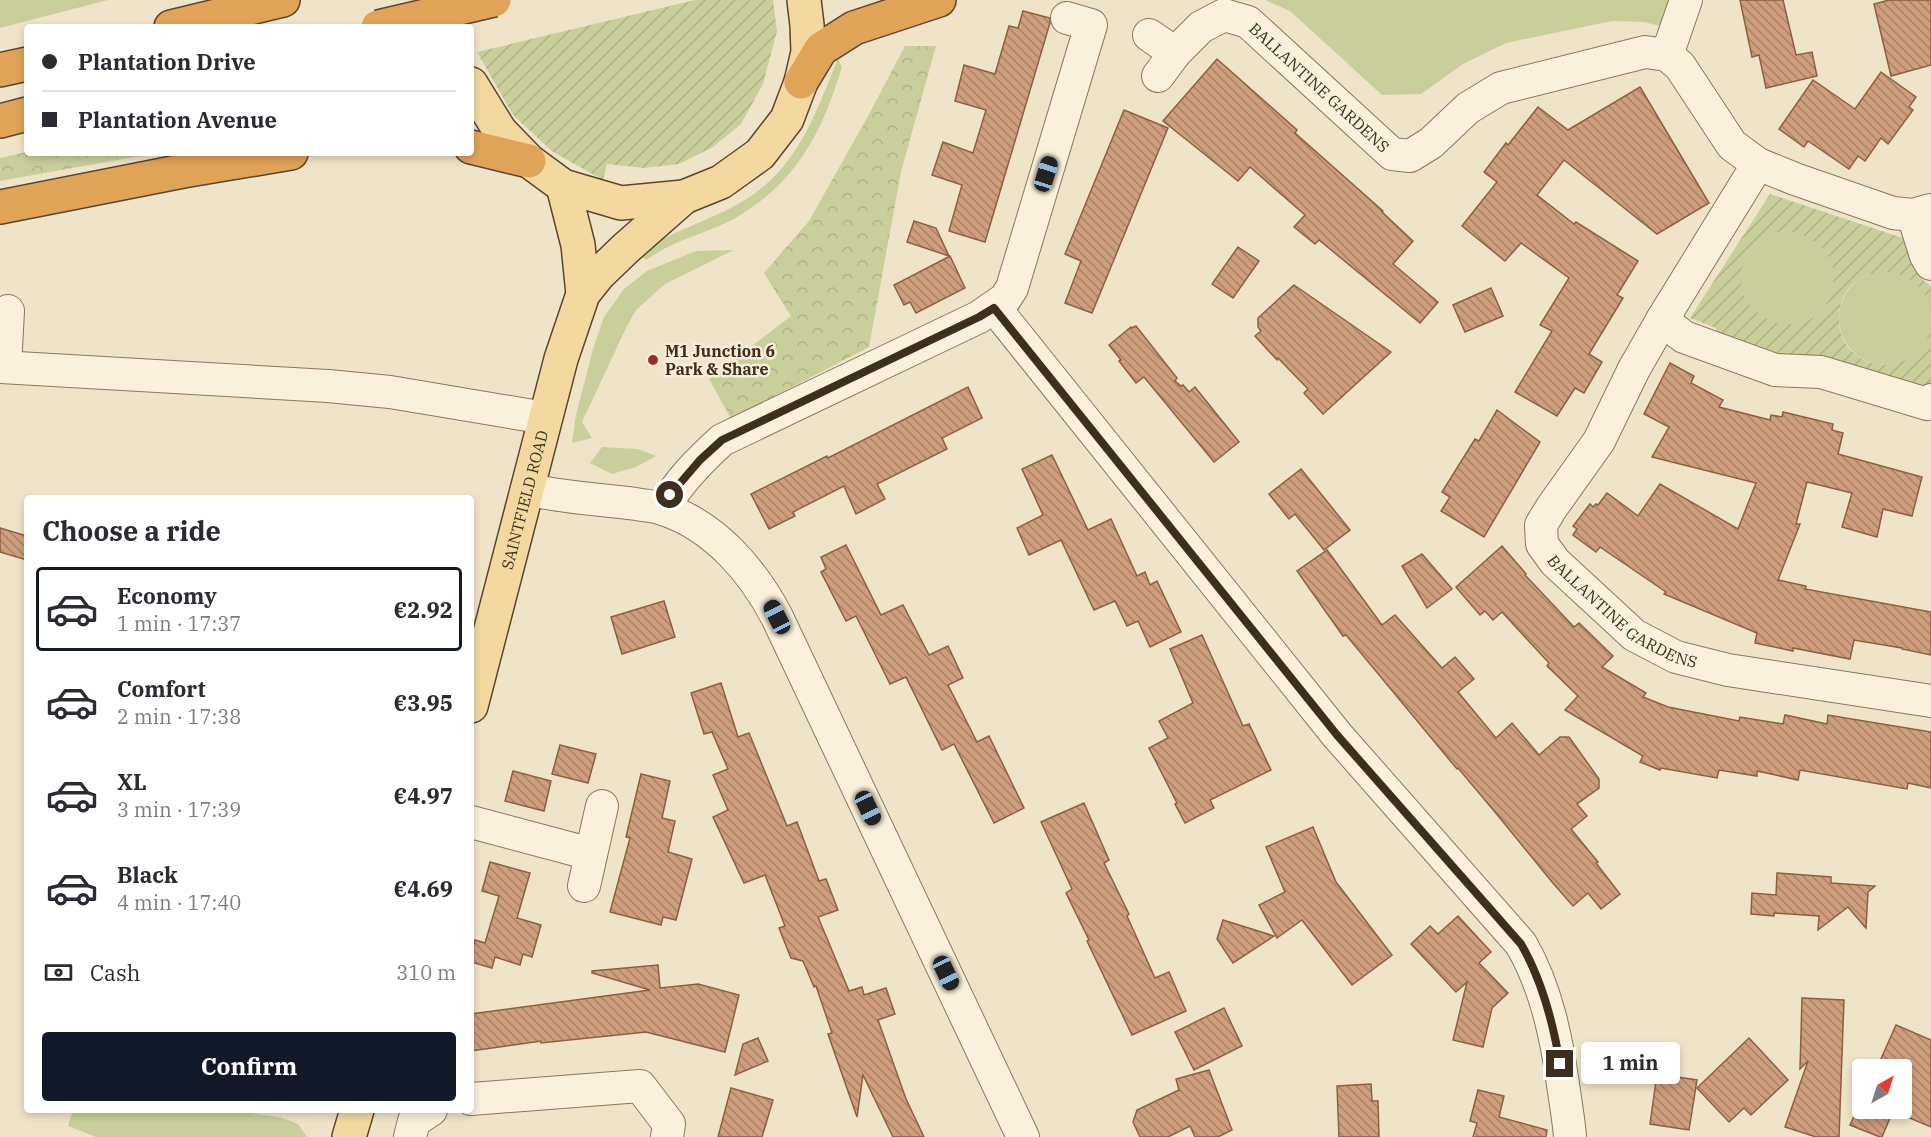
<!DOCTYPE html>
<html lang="en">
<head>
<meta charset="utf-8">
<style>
	body { margin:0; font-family:"IBM Plex Serif",serif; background:#f2f2f3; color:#2b2b33; height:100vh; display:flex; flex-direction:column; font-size:22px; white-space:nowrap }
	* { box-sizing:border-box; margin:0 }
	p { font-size:20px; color:#7c7c81 }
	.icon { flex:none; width:33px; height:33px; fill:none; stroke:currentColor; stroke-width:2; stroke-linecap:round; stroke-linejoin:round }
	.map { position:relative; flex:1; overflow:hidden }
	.details { position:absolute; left:24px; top:495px; width:450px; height:618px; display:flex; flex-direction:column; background:#fff; border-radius:6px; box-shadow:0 3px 9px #0003 }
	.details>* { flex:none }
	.top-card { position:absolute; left:24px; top:24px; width:450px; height:132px; border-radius:6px; box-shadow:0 3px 9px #0003; display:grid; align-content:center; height:132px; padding:0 18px; background:#fff }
	.needle { width:39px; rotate:39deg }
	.buttons { position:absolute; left:1852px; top:1059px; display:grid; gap:12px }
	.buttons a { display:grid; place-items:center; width:60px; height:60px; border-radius:6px; background:#fff; box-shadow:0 3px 9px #0003; font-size:30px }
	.end { position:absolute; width:27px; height:27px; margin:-14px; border:8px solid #3d2e20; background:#fff; box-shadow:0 0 0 3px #fff }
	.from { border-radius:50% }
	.bubble { position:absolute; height:42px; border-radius:6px; background:#fff; box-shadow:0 3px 9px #0003; font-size:20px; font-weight:800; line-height:42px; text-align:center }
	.car { position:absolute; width:18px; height:36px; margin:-18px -9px; border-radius:8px; box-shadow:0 0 4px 2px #0007; background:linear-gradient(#222 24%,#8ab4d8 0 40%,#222 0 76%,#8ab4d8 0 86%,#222 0) }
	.top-card b { display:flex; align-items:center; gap:21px; height:57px; font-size:22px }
	.top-card b+b { border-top:2px solid #e1e1e2 }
	.top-card i { width:15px; height:15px; background:#2b2b33 }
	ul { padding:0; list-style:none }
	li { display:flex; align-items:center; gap:18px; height:84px; margin:0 12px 9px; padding:0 6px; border:3px solid transparent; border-radius:6px }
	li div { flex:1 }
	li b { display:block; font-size:22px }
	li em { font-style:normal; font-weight:800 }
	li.current { border-color:#111827 }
	li>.icon { width:54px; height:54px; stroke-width:1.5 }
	h2 { padding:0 18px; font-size:27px; line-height:72px }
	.pay { display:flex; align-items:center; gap:15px; height:66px; padding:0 18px; font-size:22px }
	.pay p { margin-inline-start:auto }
	.primary-button { display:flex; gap:12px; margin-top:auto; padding:12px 18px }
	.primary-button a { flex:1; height:69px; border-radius:6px; background:#111827; color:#fff; font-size:24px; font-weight:800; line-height:69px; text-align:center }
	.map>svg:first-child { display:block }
</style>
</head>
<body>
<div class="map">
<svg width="1931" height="1137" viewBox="0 0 1931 1137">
	<defs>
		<pattern id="forest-crowns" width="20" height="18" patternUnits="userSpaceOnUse" patternTransform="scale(1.5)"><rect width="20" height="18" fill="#c9cf9b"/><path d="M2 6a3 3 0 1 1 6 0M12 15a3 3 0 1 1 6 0" fill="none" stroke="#aeb285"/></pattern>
		<pattern id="garden-furrows" width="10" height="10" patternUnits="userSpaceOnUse" patternTransform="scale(1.5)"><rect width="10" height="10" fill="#c9cf9b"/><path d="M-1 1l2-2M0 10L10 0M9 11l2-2" fill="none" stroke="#aeb285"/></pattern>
		<pattern id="building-back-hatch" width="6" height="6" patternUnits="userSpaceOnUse" patternTransform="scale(1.5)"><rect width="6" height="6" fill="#cf9f7d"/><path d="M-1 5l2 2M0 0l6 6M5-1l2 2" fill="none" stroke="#a98266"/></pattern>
	</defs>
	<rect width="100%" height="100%" fill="#f0e4c8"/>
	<g fill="#c9cf9b">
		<polygon points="0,0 108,0 0,28"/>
		<polygon points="1265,0 1677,0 1668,28 1644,22 1612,21 1506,43 1463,64 1421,94 1382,95 1290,11"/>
		<path d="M838 58 842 67C823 128 801 176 745 212 722 228 694 234 670 246 661 250 654 255 646 260L639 253C669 232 706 222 738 204 796 172 815 116 838 58Z"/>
		<circle cx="1787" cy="278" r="47"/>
		<polygon points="734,250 665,284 636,310 626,328 582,422 592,438 572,443 576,415 593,349 604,317 624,289 647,271 696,251"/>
		<circle cx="1886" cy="318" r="47"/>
		<polygon points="602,447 638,449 656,456 636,467 612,474 590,463"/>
		<polygon points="73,1110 231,1110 283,1118 298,1124 307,1137 96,1137 68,1126"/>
	</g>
	<g fill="url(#forest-crowns)">
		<polygon points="905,46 936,46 901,172 869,347 731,419 709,379 791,316 764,273 809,221 867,118"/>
		<polygon points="27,152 27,153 157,153 0,181 0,158"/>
	</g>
	<g fill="url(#garden-furrows)" fill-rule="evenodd">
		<polygon points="695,0 773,0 777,31 763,84 741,124 713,147 679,164 644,168 607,164 603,180 553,152 513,115 477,52"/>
		<path d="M1770 194 1909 240 1923 280 1931 286V308C1914 255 1841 263 1839 316 1836 369 1911 387 1931 329V384L1909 389 1779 355 1716 337V328L1690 318ZM1782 231C1857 235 1844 329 1784 324 1771 323 1761 317 1752 308 1736 291 1738 261 1754 245 1762 237 1771 234 1782 231Z"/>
	</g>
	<g fill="url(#building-back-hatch)" stroke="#8d5f41" stroke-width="1.5">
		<polygon points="1740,0 1783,0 1796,55 1812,52 1817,76 1766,88 1759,55 1752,57"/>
		<polygon points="1889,0 1931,0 1931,65 1891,76 1874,4"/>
		<polygon points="1023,11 1050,18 1050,23 985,242 949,231 962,185 932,175 943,142 973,153 986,110 955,101 964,65 995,74 1009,26 1018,28"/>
		<polygon points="1217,59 1297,130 1295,133 1383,211 1382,212 1413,241 1393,264 1438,302 1420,323 1319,240 1315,244 1294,227 1305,215 1250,167 1238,181 1163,121"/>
		<polygon points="1881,72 1916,97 1909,107 1913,110 1888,144 1881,138 1865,161 1858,156 1849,169 1808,141 1804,147 1779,129 1813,80 1855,109"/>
		<polygon points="1640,87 1709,203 1657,234 1564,160 1537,195 1574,224 1576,222 1638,261 1617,295 1623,298 1589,354 1602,362 1584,393 1575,388 1557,416 1515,392 1552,331 1540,325 1569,278 1521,243 1505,261 1462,226 1497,182 1484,172 1506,143 1508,145 1538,107 1568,130"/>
		<polygon points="1124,110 1168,128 1092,313 1065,303 1081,261 1065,254"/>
		<polygon points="914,221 936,228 949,256 907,242"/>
		<polygon points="1238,247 1259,261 1233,298 1212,284"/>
		<polygon points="950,256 965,288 916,313 910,302 904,305 894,285"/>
		<polygon points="1294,285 1391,352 1323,414 1304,393 1308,389 1278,358 1277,360 1255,336 1261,331 1258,327 1258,318"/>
		<polygon points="1491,288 1503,316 1465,332 1453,305"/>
		<polygon points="1136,326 1177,378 1175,381 1181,386 1183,385 1189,392 1195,387 1239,442 1214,462 1144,377 1136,383 1119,361 1121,360 1109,345 1131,327 1132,328"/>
		<polygon points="1670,363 1694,376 1691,383 1723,400 1719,407 1770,420 1771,415 1782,417 1783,412 1833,424 1832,430 1843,433 1838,454 1922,477 1912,516 1883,509 1877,537 1842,527 1852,493 1807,482 1796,524 1800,524 1778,580 1806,586 1805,589 1931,612 1931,655 1902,649 1902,648 1854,640 1850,659 1793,648 1793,651 1755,643 1757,633 1664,594 1666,592 1600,547 1596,552 1573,535 1577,529 1573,526 1590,504 1593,507 1596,504 1598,505 1607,493 1638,516 1660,484 1738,529 1756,483 1652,457 1669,427 1644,414"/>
		<polygon points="968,387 982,418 942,438 947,449 877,484 885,499 856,514 844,486 793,512 795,516 769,529 751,494 827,456 828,458"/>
		<polygon points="1497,410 1540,442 1484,537 1441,511 1450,497 1442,492 1475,439 1479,441"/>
		<polygon points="1052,455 1088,530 1111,519 1137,576 1145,572 1150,585 1157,581 1181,632 1150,647 1138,621 1127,626 1115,601 1094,610 1061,540 1029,555 1017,528 1043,515 1022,469"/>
		<polygon points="1301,469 1350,530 1324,550 1295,514 1289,519 1269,494"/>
		<polygon points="0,528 27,536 27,560 0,552"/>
		<polygon points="846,545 881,615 903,605 929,655 948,646 963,678 948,685 977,742 989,736 1024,808 994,823 954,744 942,750 906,677 890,684 856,616 846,621 821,572 826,569 821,557"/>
		<polygon points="1502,546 1526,574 1525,575 1574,627 1579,623 1613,656 1602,667 1646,693 1643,697 1668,707 1739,721 1740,717 1783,724 1785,715 1827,724 1828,715 1931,732 1931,788 1908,783 1907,789 1800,770 1798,780 1757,771 1757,776 1719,770 1717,778 1661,768 1660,770 1640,762 1643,756 1565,710 1578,696 1547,666 1549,663 1502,612 1493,620 1485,611 1480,615 1456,587"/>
		<polygon points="1327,550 1382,625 1395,615 1442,668 1455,657 1474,679 1458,692 1496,738 1512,723 1539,755 1560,737 1569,737 1599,779 1599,788 1577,804 1587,816 1571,829 1598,862 1596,863 1620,894 1601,909 1588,893 1573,906 1552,882 1495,812 1458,768 1457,769 1346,635 1343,636 1297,571"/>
		<polygon points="1422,554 1452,589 1427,608 1402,566"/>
		<polygon points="664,601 675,637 622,654 611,617"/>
		<polygon points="1202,635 1243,726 1249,724 1271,770 1210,800 1214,808 1185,823 1175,804 1177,803 1149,748 1168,738 1159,721 1193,703 1170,649"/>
		<polygon points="721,683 738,737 749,733 787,826 797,822 819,881 826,879 838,910 818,917 849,991 862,987 864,995 886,988 895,1014 878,1020 906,1099 924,1137 893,1137 863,1075 857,1117 828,1034 832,1033 816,986 814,987 803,961 791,958 779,928 785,926 765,875 744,883 713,817 728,810 713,775 728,769 712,732 704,734 691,693"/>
		<polygon points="560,745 596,754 588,783 552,774"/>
		<polygon points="513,771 551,781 544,811 505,801"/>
		<polygon points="641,774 670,781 662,818 675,821 668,852 692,859 676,920 663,917 661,925 610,912 630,838 626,837"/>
		<polygon points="1084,803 1109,860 1104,863 1129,914 1127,916 1155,978 1169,972 1186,1011 1132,1035 1087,941 1089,940 1066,893 1072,889 1041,822"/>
		<polygon points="1313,827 1336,882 1392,955 1352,985 1302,920 1277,938 1259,905 1285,892 1266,847"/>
		<polygon points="490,862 530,873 517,918 541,925 532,957 523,954 520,965 495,957 492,968 471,962 471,953 475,940 485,943 499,896 482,891"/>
		<polygon points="1777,873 1831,877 1831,883 1875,886 1868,892 1866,928 1848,907 1818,930 1819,916 1774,913 1774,916 1751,914 1752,893 1776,895"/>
		<polygon points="1458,916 1491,952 1479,963 1508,993 1492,1008 1483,1047 1453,1040 1467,982 1456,992 1411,944 1430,926 1438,934"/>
		<polygon points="1223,920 1274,936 1233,963 1217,939"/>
		<polygon points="658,965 660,988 698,984 739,995 725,1052 646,1032 541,1043 541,1041 471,1051 471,1014 650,990 592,973 592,971"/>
		<polygon points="1802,998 1844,1000 1839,1137 1816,1137 1785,1127 1808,1061 1800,1069"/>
		<polygon points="1224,1008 1242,1046 1194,1070 1175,1032"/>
		<polygon points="1896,1025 1931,1040 1931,1127 1893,1111 1882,1137 1880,1137 1850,1125 1863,1097 1863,1108 1902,1108 1902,1070 1876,1070"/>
		<polygon points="758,1038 768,1061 735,1075 743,1044"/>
		<polygon points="1749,1038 1788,1080 1751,1115 1744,1108 1729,1122 1697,1088"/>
		<polygon points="1209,1070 1232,1130 1218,1137 1195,1137 1190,1126 1168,1137 1140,1137 1133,1122 1137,1110 1179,1090 1176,1079"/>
		<polygon points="1657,1074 1697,1080 1689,1130 1650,1124"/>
		<polygon points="1371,1084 1372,1101 1378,1101 1379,1137 1339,1137 1337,1086"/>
		<polygon points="731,1088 773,1100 762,1137 718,1137"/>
		<polygon points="1478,1090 1504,1096 1499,1117 1547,1130 1546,1137 1473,1137 1477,1123 1470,1121"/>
	</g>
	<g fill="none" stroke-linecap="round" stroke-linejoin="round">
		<defs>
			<g id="street">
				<polyline points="1149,35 1175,53"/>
				<polyline points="1667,55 1686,0"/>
				<path id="s1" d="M1158 76 1175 53 1201 27 1224 15 1248 22 1392 154 1410 156 1431 143 1468 108 1501 88 1645 52 1667 55 1680 66 1732 145 1758 164 1795 179 1893 213 1913 215 1931 210"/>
				<path id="s2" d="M1758 164 1662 320 1634 369 1599 441 1552 507 1541 525 1542 544 1555 562 1634 635 1676 657 1728 670 1931 701"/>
				<polyline points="1913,215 1926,256 1931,264"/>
				<path d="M994 307 1337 735 1521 944C1547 989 1557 1040 1564 1091 1566 1106 1569 1122 1570 1137"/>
				<polyline points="1662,320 1684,337 1775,370 1821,372 1927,404 1931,400"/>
				<polyline points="0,367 328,386 390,392 545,418"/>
				<polyline points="5,367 8,311"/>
				<path d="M527 489C563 498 600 499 636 504 645 506 655 506 663 509 715 526 753 571 777 617L1023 1137"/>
				<path d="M663 509C678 482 700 460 722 440L979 317 1005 299 1012 288 1091 25 1067 18"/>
				<polyline points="471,822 591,854"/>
				<polyline points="584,886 602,806"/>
				<polyline points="471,1099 640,1086 669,1124 667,1137"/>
				<polyline points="410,1137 414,1121 431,1110"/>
			</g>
			<g id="primary">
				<polyline points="471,84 500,131 529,161 563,186 621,203 684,197 721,182 760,154 787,119 801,82 808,52 807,25 804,0"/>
				<polyline points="563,186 578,245 583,294"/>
				<path id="s3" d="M471 706 561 359 583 294 599 274 625 249 684 197"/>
				<polyline points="349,1137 357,1110"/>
			</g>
			<g id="highway">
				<polyline points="171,27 283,0"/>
				<polyline points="0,70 27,64"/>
				<polyline points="801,82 821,49 854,28 939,0"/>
				<polyline points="0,121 27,114"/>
				<polyline points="471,147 529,161"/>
				<polyline points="0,207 183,171 291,153"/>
			</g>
		</defs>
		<use href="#street" stroke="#8d765c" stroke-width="34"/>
		<use href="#primary" stroke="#5b4430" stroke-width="36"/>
		<use href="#highway" stroke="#5b4430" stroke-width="36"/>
		<use href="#street" stroke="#faf1dc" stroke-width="32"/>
		<use href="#primary" stroke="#f3d9a0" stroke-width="33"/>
		<use href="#highway" stroke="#e0a458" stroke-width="33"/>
		<defs>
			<polyline id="highway-bridge" points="378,27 494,0"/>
		</defs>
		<use href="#highway-bridge" stroke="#5b4430" stroke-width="36" stroke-linecap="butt"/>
		<use href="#highway-bridge" stroke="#e0a458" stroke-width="33"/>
	</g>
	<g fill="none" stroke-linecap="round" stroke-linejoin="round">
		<path stroke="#3d2e20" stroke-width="8" d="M670 495 700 460 722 440 979 317 994 308 1337 735 1521 944C1542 980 1553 1022 1560 1064"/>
	</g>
	<circle fill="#9e2a2b" stroke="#f7eed8" stroke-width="2" cx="653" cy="360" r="6"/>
	<g text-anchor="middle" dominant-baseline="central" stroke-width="5" stroke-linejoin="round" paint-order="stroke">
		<g font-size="16" fill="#3d2e20" stroke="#f7eed8">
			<text stroke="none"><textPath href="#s1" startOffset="213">BALLANTINE GARDENS</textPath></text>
			<text stroke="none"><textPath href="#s3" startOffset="213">SAINTFIELD ROAD</textPath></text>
			<text stroke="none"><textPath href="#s2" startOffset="548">BALLANTINE GARDENS</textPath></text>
		</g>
		<g font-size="16" font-weight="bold" fill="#3d2e20" stroke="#f7eed8" text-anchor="start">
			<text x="665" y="351">M1 Junction 6<tspan x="665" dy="18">Park &amp; Share</tspan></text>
		</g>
	</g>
</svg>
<div class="buttons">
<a><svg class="needle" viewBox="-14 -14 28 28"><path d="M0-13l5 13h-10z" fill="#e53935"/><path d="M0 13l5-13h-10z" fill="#7c7c81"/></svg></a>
</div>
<i class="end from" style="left:670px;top:495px"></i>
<i class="end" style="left:1560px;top:1064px"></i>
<div class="bubble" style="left:1581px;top:1042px;width:99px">1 min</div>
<i class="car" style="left:1046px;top:174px;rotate:17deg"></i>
<i class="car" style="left:777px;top:617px;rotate:333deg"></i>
<i class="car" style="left:868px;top:808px;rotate:155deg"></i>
<i class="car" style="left:946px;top:973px;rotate:155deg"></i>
<div class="top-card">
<b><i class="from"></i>Plantation Drive</b>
<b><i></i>Plantation Avenue</b>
</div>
<section class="details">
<h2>Choose a ride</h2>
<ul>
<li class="current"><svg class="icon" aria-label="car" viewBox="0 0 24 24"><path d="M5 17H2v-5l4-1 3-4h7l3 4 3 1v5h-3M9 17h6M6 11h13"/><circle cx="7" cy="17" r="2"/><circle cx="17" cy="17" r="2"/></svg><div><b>Economy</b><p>1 min · 17:37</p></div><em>€2.92</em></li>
<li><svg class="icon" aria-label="car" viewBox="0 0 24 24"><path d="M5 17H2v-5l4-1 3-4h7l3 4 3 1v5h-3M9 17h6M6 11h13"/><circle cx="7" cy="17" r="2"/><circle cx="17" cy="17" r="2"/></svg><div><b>Comfort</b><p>2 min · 17:38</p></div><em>€3.95</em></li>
<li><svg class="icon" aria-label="car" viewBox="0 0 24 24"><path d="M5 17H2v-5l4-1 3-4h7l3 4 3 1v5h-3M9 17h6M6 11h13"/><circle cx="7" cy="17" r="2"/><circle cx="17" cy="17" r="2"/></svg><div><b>XL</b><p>3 min · 17:39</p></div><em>€4.97</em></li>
<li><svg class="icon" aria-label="car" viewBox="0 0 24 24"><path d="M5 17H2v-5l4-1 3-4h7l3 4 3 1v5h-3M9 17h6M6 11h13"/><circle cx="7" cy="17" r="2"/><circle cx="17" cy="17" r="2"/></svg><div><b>Black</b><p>4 min · 17:40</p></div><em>€4.69</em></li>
</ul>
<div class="pay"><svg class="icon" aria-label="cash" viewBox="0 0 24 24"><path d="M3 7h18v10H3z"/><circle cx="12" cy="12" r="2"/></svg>Cash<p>310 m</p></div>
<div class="primary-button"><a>Confirm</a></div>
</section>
</div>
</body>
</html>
